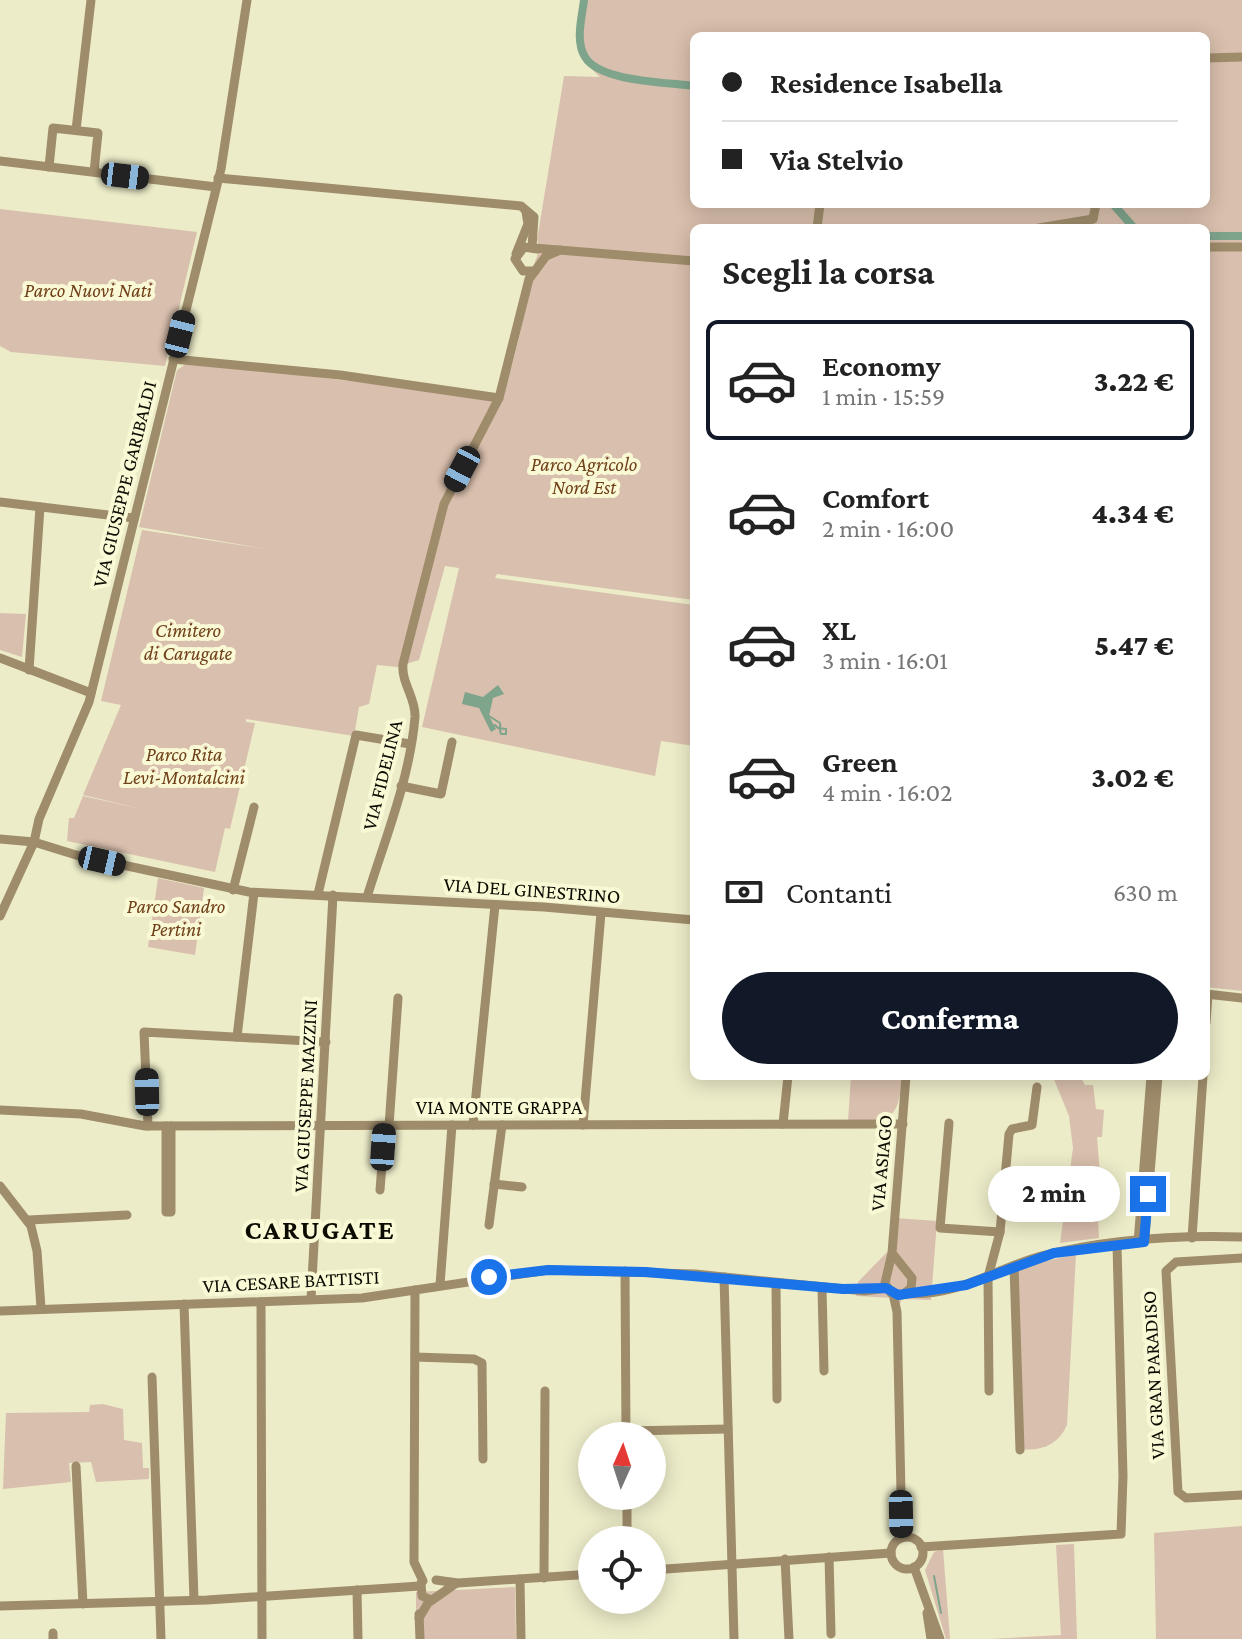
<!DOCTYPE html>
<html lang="it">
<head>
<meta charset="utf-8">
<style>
	body { margin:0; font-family:"Crimson Pro",serif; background:#f2f2f2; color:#222; height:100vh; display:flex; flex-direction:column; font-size:30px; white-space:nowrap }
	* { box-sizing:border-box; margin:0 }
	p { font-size:26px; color:#767676 }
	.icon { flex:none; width:44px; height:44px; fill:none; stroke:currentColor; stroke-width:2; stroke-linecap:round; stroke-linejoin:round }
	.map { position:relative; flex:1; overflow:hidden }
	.panel { position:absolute; left:690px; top:224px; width:520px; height:856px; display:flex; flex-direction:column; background:#fff; border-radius:12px; box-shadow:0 4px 20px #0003 }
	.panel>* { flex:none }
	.top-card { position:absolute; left:690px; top:32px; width:520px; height:176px; border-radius:12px; box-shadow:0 4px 20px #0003; display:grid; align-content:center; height:176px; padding:0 32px; background:#fff }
	.needle { width:52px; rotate:3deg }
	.buttons { position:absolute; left:578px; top:1422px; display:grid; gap:16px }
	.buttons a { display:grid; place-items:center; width:88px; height:88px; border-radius:50%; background:#fff; box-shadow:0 4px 20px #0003; font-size:40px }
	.end { position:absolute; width:36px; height:36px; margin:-18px; border:10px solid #1a73e8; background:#fff; box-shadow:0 0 0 4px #fff }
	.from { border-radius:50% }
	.bubble { position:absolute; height:56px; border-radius:28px; background:#fff; box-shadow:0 4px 20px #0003; font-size:26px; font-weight:800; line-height:56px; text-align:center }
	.car { position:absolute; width:24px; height:48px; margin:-24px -12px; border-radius:10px; box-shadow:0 0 6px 2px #0007; background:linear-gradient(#222 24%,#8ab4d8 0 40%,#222 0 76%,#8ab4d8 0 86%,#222 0) }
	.top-card b { display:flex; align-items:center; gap:28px; height:76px; font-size:30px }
	.top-card b+b { border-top:2px solid #e0e0e0 }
	.top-card i { width:20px; height:20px; background:#222 }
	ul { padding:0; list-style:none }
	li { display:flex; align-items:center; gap:24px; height:120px; margin:0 16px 12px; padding:0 16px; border:4px solid transparent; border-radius:12px }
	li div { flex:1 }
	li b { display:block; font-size:30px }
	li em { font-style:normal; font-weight:800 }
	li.current { border-color:#111827 }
	li>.icon { width:72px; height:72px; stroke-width:1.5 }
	h2 { padding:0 32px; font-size:36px; line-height:96px }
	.pay { display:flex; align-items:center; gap:20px; height:88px; padding:0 32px; font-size:30px }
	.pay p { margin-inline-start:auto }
	.action { display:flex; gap:16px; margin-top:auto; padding:16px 32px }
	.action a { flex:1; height:92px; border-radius:48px; background:#111827; color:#fff; font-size:32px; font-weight:800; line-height:92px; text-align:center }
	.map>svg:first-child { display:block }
</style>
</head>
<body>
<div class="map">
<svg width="1242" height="1639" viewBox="0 0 1242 1639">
	<rect width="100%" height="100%" fill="#ececc9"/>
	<g fill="#d9bfad" fill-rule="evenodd">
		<path d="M585 0H1242V991L1206 987V228H694V600L497 574 495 578 694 605V746L661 741 655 776 422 727 459 568 445 566 419 660 397 667 377 665 369 704 359 707 354 736 246 719V722L255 723 230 829 225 828 215 872 67 841 69 818H74L83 796 146 810 83 795 121 705 101 701 142 530 272 550 139 527 177 370 189 362 502 399C516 356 525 314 533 269 535 258 542 251 537 240L564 76 600 77C573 54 578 31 585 0ZM694 36H1206V204H694Z"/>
		<polygon points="0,209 197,232 165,366 11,352 0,346"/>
		<polygon points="0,613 26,614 22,657 0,650"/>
		<polygon points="158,878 204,888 195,955 148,947"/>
		<path d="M851 1076H902C899 1121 890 1121 848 1121Z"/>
		<polygon points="1045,1076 1080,1076 1085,1085 1093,1085 1096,1109 1104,1110 1102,1137 1097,1137 1103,1211 1098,1217 1099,1238 1060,1243 1073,1148 1069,1116 1053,1077"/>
		<polygon points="895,1218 937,1221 931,1300 902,1299 897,1311 894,1298 856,1296 858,1282 892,1247"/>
		<path d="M1076 1254 1067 1425C1059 1444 1041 1452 1020 1449L1017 1268Z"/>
		<polygon points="103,1404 123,1409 124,1440 142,1443 143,1468 149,1468 149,1479 96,1482 91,1462 69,1463 71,1482 3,1489 6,1413 89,1412 90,1405"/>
		<polygon points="1242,1526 1242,1639 1156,1639 1154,1533"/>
		<polygon points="1074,1544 1077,1639 989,1639 1061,1635 1056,1545"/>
		<polygon points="943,1549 950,1639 946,1639 925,1570 934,1552"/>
		<polygon points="515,1587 516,1639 416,1639 416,1592"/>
	</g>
	<polygon fill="#7ea48c" points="498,685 504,694 493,698 489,716 496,729 491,732 479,708 462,704 465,692 483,697"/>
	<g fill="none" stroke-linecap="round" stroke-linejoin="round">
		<g stroke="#7ea48c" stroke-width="2">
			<path d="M489 716 500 723C501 726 499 731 501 734H506V729L498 728 495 725"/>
			<polyline points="934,1576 941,1613"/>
		</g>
		<g stroke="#7ea48c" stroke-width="8">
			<path d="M584 0C582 17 575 41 585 57 600 82 667 82 694 86"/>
			<polyline points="1113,204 1134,228"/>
			<polyline points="1206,236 1242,236"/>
		</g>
		<g stroke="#9f8c6b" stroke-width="9">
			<polyline points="1206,58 1242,57"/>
			<polyline points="76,130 91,0"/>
			<polyline points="0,161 216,187"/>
			<polyline points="49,167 53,128 98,133 94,172"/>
			<polyline points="218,178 521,206 534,217 532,247"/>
			<polyline points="1093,219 1096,204"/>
			<polyline points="817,228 820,204"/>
			<polyline points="1039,228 1093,219"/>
			<polyline points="1206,247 1242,247"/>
			<polyline points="534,248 694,261"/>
			<polyline points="516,254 528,224 526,212"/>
			<polyline points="535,271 523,271 515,259 524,247 537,249"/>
			<polyline points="173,359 340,375 499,398"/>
			<polyline points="0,502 133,518"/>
			<polyline points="0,658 91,693"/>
			<polyline points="29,670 40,507"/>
			<polyline points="401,786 441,794 452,742"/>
			<polyline points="0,839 34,842 76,855 249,892 544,907 694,920"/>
			<polyline points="233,890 254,807"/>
			<polyline points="318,894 356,735 410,744"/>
			<path d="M367 897C385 839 410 778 415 717 416 698 401 683 403 664L444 504 499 398 529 279 546 256 560 250"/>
			<polyline points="0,916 34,842 39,819 89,702 221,169 247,0"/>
			<polyline points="1206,994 1242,998"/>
			<polyline points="1206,1023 1208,994"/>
			<polyline points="237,1037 254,893"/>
			<polyline points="0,1110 81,1114 145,1126 903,1124"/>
			<polyline points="949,1123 940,1228 1000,1232"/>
			<polyline points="783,1124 788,1076"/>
			<polyline points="473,1125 495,905"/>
			<polyline points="583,1125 601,913"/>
			<polyline points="148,1126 144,1032 326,1042"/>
			<polyline points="166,1126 166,1212 171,1212 171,1126"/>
			<polyline points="389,1126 398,998"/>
			<polyline points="494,1184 522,1187"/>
			<polyline points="0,1186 31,1226 37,1251 41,1308"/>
			<polyline points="380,1190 385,1126"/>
			<polyline points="29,1220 127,1215"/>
			<polyline points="489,1225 502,1125"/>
			<polyline points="1145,1235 1158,1076"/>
			<polyline points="1192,1238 1203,1076"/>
			<polyline points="1138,1243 1151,1076"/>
			<polyline points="892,1253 912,1278 911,1288 902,1295 891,1293 885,1283 892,1253 906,1076"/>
			<polyline points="1242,1258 1176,1262 1166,1271 1178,1492 1186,1498 1242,1495"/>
			<polyline points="1014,1266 1020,1450"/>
			<polyline points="625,1271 626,1436"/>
			<polyline points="724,1277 734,1639"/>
			<polyline points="776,1284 777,1399"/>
			<polyline points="440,1285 452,1125"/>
			<polyline points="822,1288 824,1371"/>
			<polyline points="415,1290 414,1562 423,1581"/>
			<path d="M906 1293C956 1298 996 1268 1041 1256 1104 1240 1177 1235 1242 1237"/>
			<polyline points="893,1294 897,1312 902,1538"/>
			<polyline points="311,1299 333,895"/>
			<polyline points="261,1302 262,1639"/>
			<polyline points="184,1304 194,1600"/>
			<polyline points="0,1311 362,1298 548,1270 695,1274 865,1291 886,1288"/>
			<polyline points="415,1357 474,1359 482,1363 483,1459"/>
			<polyline points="152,1377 161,1639"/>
			<polyline points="989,1391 988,1277 1000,1232 1009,1134 1012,1129 1032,1125 1037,1087"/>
			<polyline points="626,1431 728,1429"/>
			<polyline points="76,1466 83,1604"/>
			<polyline points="627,1496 627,1540"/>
			<circle cx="907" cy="1553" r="16"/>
			<polyline points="921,1547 1121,1534 1123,1476 1117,1245"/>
			<polyline points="829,1557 831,1634"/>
			<polyline points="785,1559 789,1639"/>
			<polyline points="914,1567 940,1639"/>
			<polyline points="652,1570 891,1553"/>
			<polyline points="544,1578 545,1391"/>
			<polyline points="520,1579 521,1639"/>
			<polyline points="436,1580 458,1583 592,1574"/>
			<polyline points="421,1583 422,1596 431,1600"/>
			<polyline points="357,1590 358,1639"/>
			<polyline points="0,1606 207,1600 420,1586"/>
			<polyline points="927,1613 931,1639"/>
			<polyline points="419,1614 420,1639"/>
			<polyline points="419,1618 428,1603 455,1584"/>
			<polyline points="53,1633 53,1639"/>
		</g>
	</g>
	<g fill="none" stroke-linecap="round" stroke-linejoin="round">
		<polyline stroke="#1a73e8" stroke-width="10" points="489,1277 548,1270 646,1272 843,1289 886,1288 898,1295 966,1285 1054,1253 1144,1242 1148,1194"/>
	</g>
	<g text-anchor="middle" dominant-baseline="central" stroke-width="8" stroke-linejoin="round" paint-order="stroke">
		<g font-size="20" font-style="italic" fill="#704019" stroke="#f9f9d6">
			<text x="88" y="290">Parco Nuovi Nati</text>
			<text x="584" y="464">Parco Agricolo<tspan x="584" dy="23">Nord Est</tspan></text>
			<text x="188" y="630">Cimitero<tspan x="188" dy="23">di Carugate</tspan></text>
			<text x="184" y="754">Parco Rita<tspan x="184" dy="23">Levi-Montalcini</tspan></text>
			<text x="176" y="906">Parco Sandro<tspan x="176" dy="23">Pertini</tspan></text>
		</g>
		<g font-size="20" fill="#0d0c03" stroke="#f9f9d6">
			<text transform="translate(124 484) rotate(-76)">VIA GIUSEPPE GARIBALDI</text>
			<text transform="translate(382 775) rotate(-76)">VIA FIDELINA</text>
			<text transform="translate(532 890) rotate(4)">VIA DEL GINESTRINO</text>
			<text transform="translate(305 1096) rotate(-87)">VIA GIUSEPPE MAZZINI</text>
			<text x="499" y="1107">VIA MONTE GRAPPA</text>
			<text transform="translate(881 1163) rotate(-85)">VIA ASIAGO</text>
			<text transform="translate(291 1281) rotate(-3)">VIA CESARE BATTISTI</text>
			<text transform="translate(1153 1375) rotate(-93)">VIA GRAN PARADISO</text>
		</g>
		<g font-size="28" font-weight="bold" letter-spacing="2" fill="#0d0c03" stroke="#f9f9d6">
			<text x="320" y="1229">CARUGATE</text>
		</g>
	</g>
</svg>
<div class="buttons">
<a><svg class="needle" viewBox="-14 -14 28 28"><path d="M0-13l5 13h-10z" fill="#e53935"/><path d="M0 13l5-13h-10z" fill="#767676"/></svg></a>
<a><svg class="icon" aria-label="locate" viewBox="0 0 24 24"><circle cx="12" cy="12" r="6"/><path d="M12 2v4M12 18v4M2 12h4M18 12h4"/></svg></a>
</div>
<i class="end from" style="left:489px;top:1277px"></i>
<i class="end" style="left:1148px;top:1194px"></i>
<div class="bubble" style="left:988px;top:1166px;width:132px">2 min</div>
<i class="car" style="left:125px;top:176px;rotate:97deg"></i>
<i class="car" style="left:180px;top:334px;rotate:14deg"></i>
<i class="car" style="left:462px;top:469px;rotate:208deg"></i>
<i class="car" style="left:102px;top:861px;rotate:103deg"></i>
<i class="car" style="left:147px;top:1092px;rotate:359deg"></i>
<i class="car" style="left:383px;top:1147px;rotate:4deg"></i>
<i class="car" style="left:901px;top:1514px;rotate:179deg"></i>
<div class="top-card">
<b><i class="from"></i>Residence Isabella</b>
<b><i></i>Via Stelvio</b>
</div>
<section class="panel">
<h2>Scegli la corsa</h2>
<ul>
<li class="current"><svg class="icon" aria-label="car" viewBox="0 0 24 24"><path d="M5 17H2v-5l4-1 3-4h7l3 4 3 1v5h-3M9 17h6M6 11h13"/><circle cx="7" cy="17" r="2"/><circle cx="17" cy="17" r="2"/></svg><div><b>Economy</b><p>1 min · 15:59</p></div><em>3.22 €</em></li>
<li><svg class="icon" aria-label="car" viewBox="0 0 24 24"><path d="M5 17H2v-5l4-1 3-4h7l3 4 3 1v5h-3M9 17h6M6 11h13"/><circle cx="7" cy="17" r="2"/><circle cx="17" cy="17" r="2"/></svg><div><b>Comfort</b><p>2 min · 16:00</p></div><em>4.34 €</em></li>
<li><svg class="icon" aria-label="car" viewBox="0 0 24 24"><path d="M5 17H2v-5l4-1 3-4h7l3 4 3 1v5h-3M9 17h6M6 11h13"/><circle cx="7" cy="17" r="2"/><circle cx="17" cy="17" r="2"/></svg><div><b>XL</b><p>3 min · 16:01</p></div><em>5.47 €</em></li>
<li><svg class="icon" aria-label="car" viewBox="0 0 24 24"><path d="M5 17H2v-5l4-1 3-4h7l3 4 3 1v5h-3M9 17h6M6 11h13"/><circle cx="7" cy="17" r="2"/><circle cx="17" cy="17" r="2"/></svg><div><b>Green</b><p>4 min · 16:02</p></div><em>3.02 €</em></li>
</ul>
<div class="pay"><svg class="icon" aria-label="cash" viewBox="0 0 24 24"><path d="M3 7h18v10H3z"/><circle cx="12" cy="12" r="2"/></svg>Contanti<p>630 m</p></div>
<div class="action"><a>Conferma</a></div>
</section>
</div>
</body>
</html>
